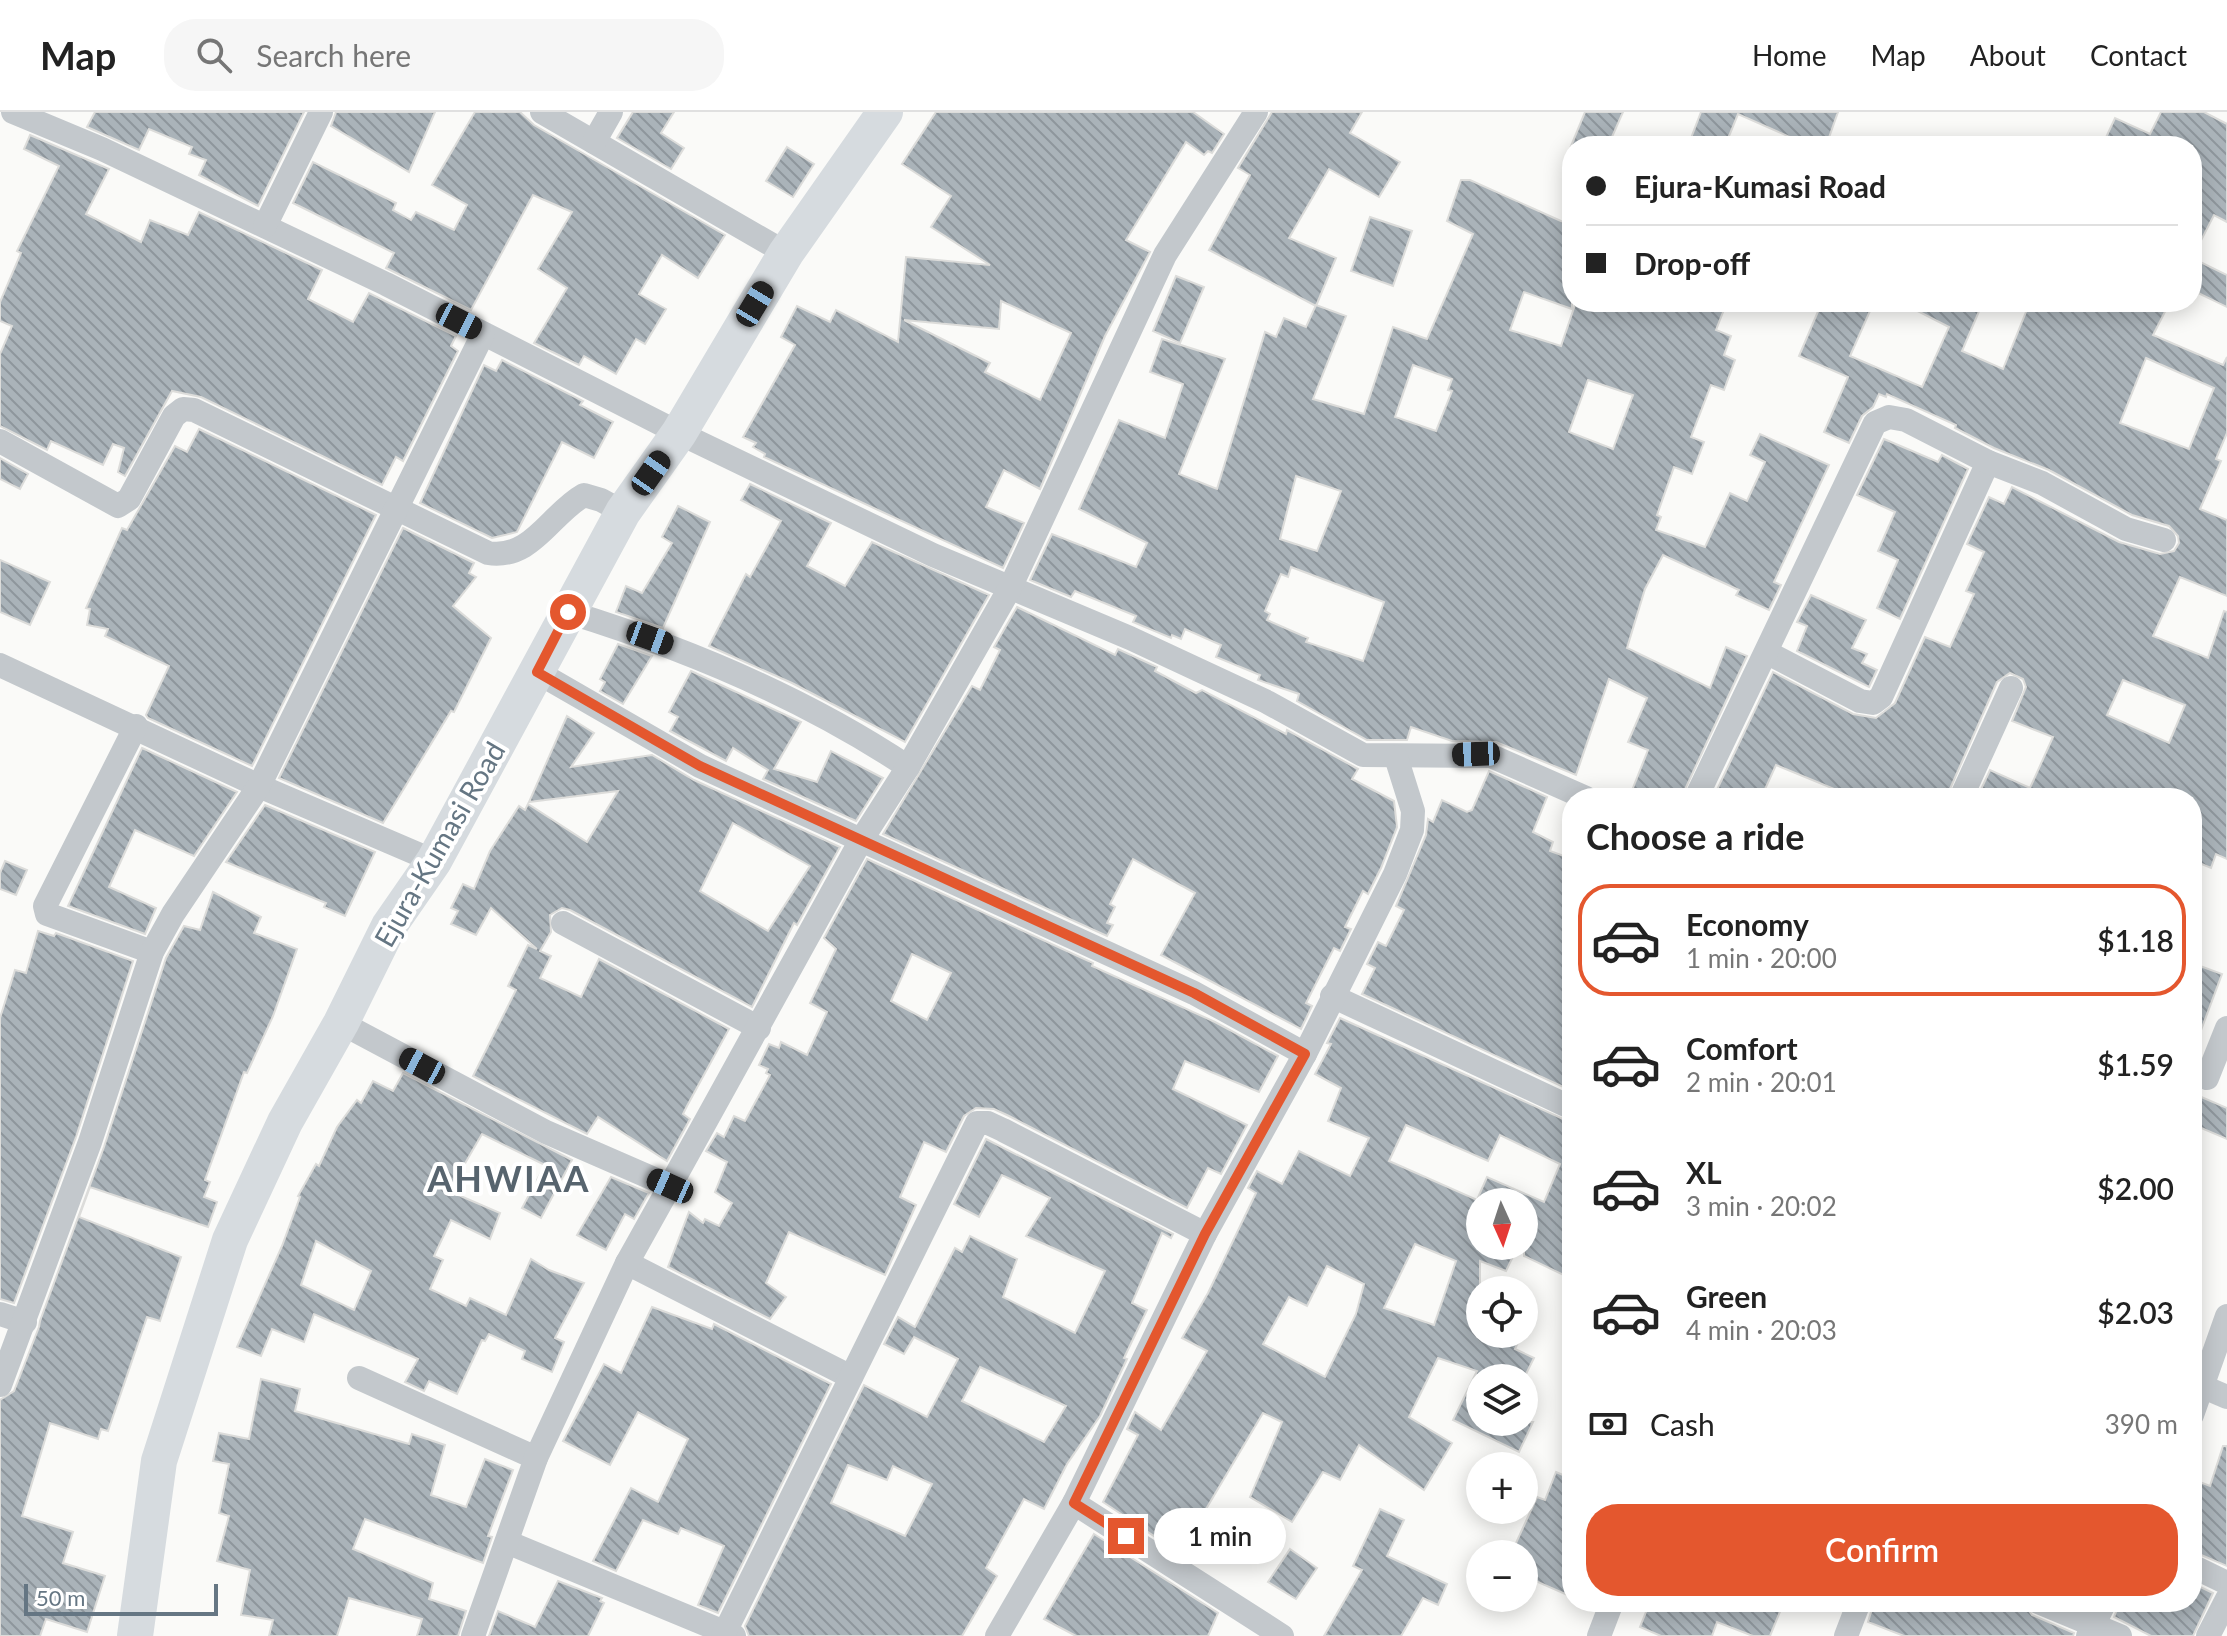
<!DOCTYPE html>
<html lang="en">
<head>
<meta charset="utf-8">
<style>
	body { margin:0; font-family:Lato,sans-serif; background:#f6f6f6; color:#222; height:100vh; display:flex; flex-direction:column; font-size:30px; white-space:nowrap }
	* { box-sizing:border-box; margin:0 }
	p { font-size:26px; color:#767676 }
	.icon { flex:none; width:44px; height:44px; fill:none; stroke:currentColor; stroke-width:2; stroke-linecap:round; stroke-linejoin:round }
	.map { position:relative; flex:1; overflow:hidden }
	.panel { position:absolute; left:1562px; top:676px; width:640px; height:824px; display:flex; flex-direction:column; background:#fff; border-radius:32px; box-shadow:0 4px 20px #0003 }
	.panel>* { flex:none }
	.guide { position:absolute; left:1562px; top:24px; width:640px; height:176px; border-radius:32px; box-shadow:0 4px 20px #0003; display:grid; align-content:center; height:176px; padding:0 24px; background:#fff }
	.needle { width:52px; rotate:177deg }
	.tools { position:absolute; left:1466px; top:1076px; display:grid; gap:16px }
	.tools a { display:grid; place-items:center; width:72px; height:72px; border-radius:50%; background:#fff; box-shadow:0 4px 20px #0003; font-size:40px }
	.scale { position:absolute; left:24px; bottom:20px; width:194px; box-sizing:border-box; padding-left:8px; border:4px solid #657683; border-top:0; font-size:22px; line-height:28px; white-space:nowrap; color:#657683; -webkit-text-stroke:6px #fff; paint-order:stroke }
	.end { position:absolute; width:36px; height:36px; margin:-18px; border:10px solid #e4572e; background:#fff; box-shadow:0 0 0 4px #fff }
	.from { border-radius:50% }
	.bubble { position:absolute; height:56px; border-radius:28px; background:#fff; box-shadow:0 4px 20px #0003; font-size:26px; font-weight:600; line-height:56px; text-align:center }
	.car { position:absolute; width:24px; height:48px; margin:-24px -12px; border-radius:10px; box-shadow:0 0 6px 2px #0007; background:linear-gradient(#222 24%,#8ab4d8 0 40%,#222 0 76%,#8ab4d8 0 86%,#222 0) }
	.guide b { display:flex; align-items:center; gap:28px; height:76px; font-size:30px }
	.guide b+b { border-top:2px solid #e0e0e0 }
	.guide i { width:20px; height:20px; background:#222 }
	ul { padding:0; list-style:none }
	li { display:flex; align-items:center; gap:24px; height:112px; margin:0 16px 12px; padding:0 8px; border:4px solid transparent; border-radius:32px }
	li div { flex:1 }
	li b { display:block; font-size:30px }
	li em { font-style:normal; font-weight:600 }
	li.active { border-color:#e4572e }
	li>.icon { width:72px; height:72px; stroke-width:1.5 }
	h2 { padding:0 24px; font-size:36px; line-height:96px }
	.pay { display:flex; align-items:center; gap:20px; height:88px; padding:0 24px; font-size:30px }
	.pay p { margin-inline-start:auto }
	.action { display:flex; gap:16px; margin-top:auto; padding:16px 24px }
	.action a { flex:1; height:92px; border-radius:32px; background:#e4572e; color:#fff; font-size:32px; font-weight:600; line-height:92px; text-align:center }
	header { display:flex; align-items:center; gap:48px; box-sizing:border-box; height:112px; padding:0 40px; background:#fff; border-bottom:2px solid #e0e0e0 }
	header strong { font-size:38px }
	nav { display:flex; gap:44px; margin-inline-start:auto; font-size:28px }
	.search { width:560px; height:72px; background:#f6f6f6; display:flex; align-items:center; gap:20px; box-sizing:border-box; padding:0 28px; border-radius:32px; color:#767676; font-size:30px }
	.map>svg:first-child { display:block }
</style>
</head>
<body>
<header>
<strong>Map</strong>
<div class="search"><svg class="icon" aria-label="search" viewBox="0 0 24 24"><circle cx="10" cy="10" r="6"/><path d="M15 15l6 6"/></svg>Search here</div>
<nav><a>Home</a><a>Map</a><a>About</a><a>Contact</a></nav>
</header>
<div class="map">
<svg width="2227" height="1524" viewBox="0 0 2227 1524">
	<defs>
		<pattern id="building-back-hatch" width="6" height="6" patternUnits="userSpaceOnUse" patternTransform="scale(2)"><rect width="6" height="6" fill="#aab3b9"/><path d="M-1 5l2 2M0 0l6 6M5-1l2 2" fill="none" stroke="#8e969c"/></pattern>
	</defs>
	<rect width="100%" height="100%" fill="#fafaf8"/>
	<g fill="url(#building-back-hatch)" stroke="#dcdcda" stroke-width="2" fill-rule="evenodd">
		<polygon points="95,0 304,0 258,94 199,63 206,48 189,42 192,35 149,17 139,38 87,15"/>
		<polygon points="336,0 435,0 409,60 331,14"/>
		<polygon points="475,0 520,0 534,13 725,123 698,166 662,143 639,182 666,197 645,232 636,227 616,262 584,244 579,253 534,231 567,176 538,157 572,100 533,83 471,198 386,156 394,141 293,91 313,50 396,91 393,98 411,108 416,100 454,118 467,93 432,73"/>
		<polygon points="633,0 674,0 661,21 684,36 671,57 617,26"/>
		<path d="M936 0H1193L1224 22 1212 41 1208 39 1204 43 1186 30 1126 128 1150 140 1105 224 1040 377 1004 358 986 395 1024 411 1003 456 764 345 765 342 753 335 756 331 743 325 795 233 781 225 797 194 830 210 836 198 898 230 906 145 990 153 931 115 951 84 902 52ZM1001 189 1071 221 1040 288 985 260 990 251 904 208 999 217Z"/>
		<polygon points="1272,0 1362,0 1350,21 1400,50 1379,85 1329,57 1289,126 1336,146 1316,194 1209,138 1250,63 1238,56"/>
		<polygon points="1585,0 1623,0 1608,34 1571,34"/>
		<polygon points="1701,0 1838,0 1826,34 1810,34 1738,2 1725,34 1688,34"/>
		<polygon points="2161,0 2204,0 2227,12 2227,110 2214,103 2192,146 2227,163 2227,195 2192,178 2192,34 2102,34 2115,6 2150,22"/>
		<polygon points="30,23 109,57 86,102 141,130 150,108 188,123 199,100 322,158 308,187 353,210 369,181 456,224 451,234 458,239 403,349 396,345 382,373 201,285 172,279 125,364 118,360 124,336 113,332 103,353 51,329 47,338 0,314 0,242 12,214 0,209 0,190 21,141 17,139 59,54 24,37"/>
		<polygon points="787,35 814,52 793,85 766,69"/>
		<path d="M1461 68H1470L1572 114V197L1524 180 1510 218 1561 234 1576 190H1727L1716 218 1731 224 1724 243 1735 248 1724 278 1711 273 1691 325 1704 330 1692 362 1674 355 1657 403 1661 405 1656 418 1705 435 1730 381 1747 389 1765 350 1750 343 1760 322 1829 353 1774 470 1781 473 1769 498 1736 483 1739 478 1663 443 1645 477 1627 536 1710 576 1726 535 1747 544 1681 686H1629L1648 638 1628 630 1647 586 1609 567 1576 663 1496 630 1452 629 1411 615 1407 628H1367L1297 589 1299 582 1258 568 1260 563 1216 545 1221 533 1185 517 1181 527 1172 523 1171 526 1133 510 1136 504 1075 479 1071 485 1030 468 1052 422 1136 455 1147 431 1079 397 1119 308 1165 326 1183 272 1150 260 1162 227 1225 247 1179 362 1217 377 1265 220 1276 225 1284 206 1306 215 1316 193 1346 204 1313 287 1364 302 1393 215 1427 227 1473 122 1447 109ZM1413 253 1452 267 1448 278 1452 279 1436 319 1395 305ZM1588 268 1633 283 1613 337 1569 320ZM1296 364 1341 379 1317 439 1280 427ZM1291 455 1384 490 1363 549 1306 530 1308 526 1267 508 1270 502 1265 499 1281 462 1288 465Z"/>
		<polygon points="1370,105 1412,119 1393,174 1351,159"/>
		<polygon points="1176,164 1204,175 1180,231 1153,219"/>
		<path d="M1822 190H1874L1850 244 1922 275 1949 215 1900 190H1983L1962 239 2003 257 2030 190H2170L2153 223 2223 253 2227 245V321L2216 347 2221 349 2200 397 2227 408V484L2180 465 2153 524 2208 546 2224 499 2227 500V747L2216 742 2211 756 2192 748V686H1977L1990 658 2030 676 2053 625 2012 609 2026 575 2023 567 2010 561 1997 570 1946 686H1842L1844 681 1776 653 1761 686H1713L1773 560 1853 602 1876 606 1895 591 1925 525 1950 535 1974 482 1966 479 1984 440 1967 432 1989 385 2004 392 2012 375 2119 430 2160 442 2174 439 2179 431 2178 424 2169 414 2132 403 2049 358 1994 336 1955 316 1956 313 1887 282 1886 285 1879 282 1873 295 1862 304 1849 331 1824 320 1848 265 1799 244ZM2146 246 2214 276 2189 337 2120 311ZM2123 568 2185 593 2169 631 2107 603Z"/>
		<polygon points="502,248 583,289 580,293 613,310 594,346 562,330 517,420 492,426 420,391 484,253 496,259"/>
		<polygon points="199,317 376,403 252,654 148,606 146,603 169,554 105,524 108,517 87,513 90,497 86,496 122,416 127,418 175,334 187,340"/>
		<polygon points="1884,327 1938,350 1942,343 1968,357 1900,507 1877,496 1898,448 1878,439 1895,400 1857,383"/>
		<polygon points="0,346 28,362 20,377 0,367"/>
		<polygon points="750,372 831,411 807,454 845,474 872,430 989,483 905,630 792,571 709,534 746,462 750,465 781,409 741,388"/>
		<polygon points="678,394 710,410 663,516 616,500 626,474 642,481 672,431 662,425"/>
		<polygon points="403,416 474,451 469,461 476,465 453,494 491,526 454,600 451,599 383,711 279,666"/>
		<polygon points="0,448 50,470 30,513 0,500"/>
		<polygon points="1811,483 1866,508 1852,536 1867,542 1862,551 1877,558 1869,575 1797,539 1807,514 1797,510"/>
		<polygon points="1017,495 1115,543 1118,537 1157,555 1155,559 1196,581 1202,578 1286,622 1287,618 1358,657 1352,667 1394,689 1397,715 1381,756 1368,782 1363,779 1345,815 1351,817 1340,839 1334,836 1306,891 1312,894 1301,917 1161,843 1195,781 1133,747 1110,792 1115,795 1107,811 1113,813 1107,824 883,722 972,574 980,578 1000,538 994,535"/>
		<polygon points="618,532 652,544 623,592 600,579 605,570 600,567"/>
		<polygon points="691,559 801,610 774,657 817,670 831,639 883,666 856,709 763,667 768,658 733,636 726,649 670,619 678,605 669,600"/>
		<path d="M567 604 594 621 571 655 652 643 694 668 840 735 797 813 794 811 752 895 570 798 562 796 550 803 551 820 540 839 551 844 540 866 581 885 599 847 729 917 687 994 683 1002 690 1007 667 1049 598 1005 587 1022 473 964 516 878 508 874 528 833 537 837 491 796 476 823 451 812 458 799 451 796 463 772 474 777 490 739 519 694 525 698 528 692 587 730 618 679 529 690ZM733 711 810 754 768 819 700 779Z"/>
		<polygon points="142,636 237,680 194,744 135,718 109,775 156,796 145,822 68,794"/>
		<polygon points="1489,659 1547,685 1533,720 1553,730 1550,739 1572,747 1572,979 1362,882 1375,856 1367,852 1378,830 1386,834 1404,798 1396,794 1426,723 1428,707 1433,710 1442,688 1467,700 1472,698"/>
		<polygon points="265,693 375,740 345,804 324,795 326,791 226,750"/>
		<path d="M867 747 1093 851 1092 854 1215 910 1278 944 1259 980 1185 949 1173 977 1247 1013 1221 1062 1208 1056 1187 1096 1009 1004 994 997 976 996 964 1004 946 1040 924 1030 900 1085 916 1093 885 1163 789 1120 766 1171 786 1185 770 1207 668 1155 689 1100 703 1111 705 1107 719 1114 732 1091 715 1080 727 1050 706 1039 717 1021 724 1025 734 1004 745 1009 770 963 766 961 768 957 759 953 769 932 779 936 781 930 807 943 827 900 810 891 836 837 824 826ZM912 842 951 861 927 908 891 889Z"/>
		<polygon points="5,749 27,758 16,783 0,777 0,761"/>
		<polygon points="213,780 261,805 254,821 297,837 273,904 247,961 244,960 205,1068 210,1070 204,1085 217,1090 208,1115 90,1075 79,1105 181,1145 160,1209 147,1205 108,1319 101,1317 98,1327 50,1311 22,1404 73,1420 63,1451 105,1464 87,1520 46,1507 40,1524 0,1524 0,1288 14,1279 39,1215 40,1209 104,1035 166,846 184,814 200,818"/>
		<polygon points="38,819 54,824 56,821 133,849 76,1025 14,1191 0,1187 0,906 15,858 26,861"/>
		<polygon points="2192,851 2222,862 2194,937 2192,937"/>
		<path d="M1340 906 1572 1011V1167L1524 1144V1090H1480V1134H1518L1506 1159 1480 1149V1222H1522L1515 1237 1534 1246 1524 1266H1480V1310H1533L1519 1340 1453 1308 1477 1259 1438 1246 1409 1305 1452 1331 1424 1378 1359 1333 1340 1368 1323 1360 1292 1410 1250 1385 1282 1310 1263 1301 1190 1424 1165 1408 1154 1424 1103 1390 1138 1323 1127 1317 1135 1300 1161 1318 1207 1239 1182 1226 1208 1181 1256 1081 1248 1076 1257 1059 1282 1072 1299 1039 1350 1064 1369 1026 1328 1009 1341 976 1315 962 1331 932 1327 931ZM1406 1013 1488 1049 1500 1023 1560 1052 1544 1090 1487 1065 1477 1088 1389 1049ZM1415 1132 1456 1149 1434 1213 1384 1196ZM1327 1154 1364 1172 1356 1202 1325 1265 1263 1232 1289 1185 1307 1194Z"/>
		<path d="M403 961 572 1048 541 1106 522 1096 545 1053 482 1022 449 1079 500 1101 490 1127 451 1108 434 1144 443 1148 430 1177 466 1194 470 1186 506 1203 531 1147 549 1158 584 1171 555 1226 564 1230 552 1260 522 1247 525 1239 489 1222 485 1229 482 1228 457 1282 429 1269 424 1279 405 1270 418 1247 314 1202 304 1230 272 1217 261 1244 237 1235 282 1134 300 1085 298 1084 316 1052 319 1054 337 1015 357 988 361 991 373 969 393 979ZM316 1129 371 1159 354 1198 301 1173Z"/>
		<polygon points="2192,981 2227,996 2227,1027 2192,1012"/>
		<path d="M986 1027 1173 1122 1171 1126 1162 1121 1132 1191 1147 1198 1124 1246 1127 1247 1100 1304 1067 1352 1044 1397 1024 1387 986 1456 997 1464 962 1524H749L745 1514 864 1273 927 1305 958 1247 914 1225 904 1242 884 1232 898 1205 915 1215 955 1136 962 1140 970 1124 1017 1147 1003 1185 1075 1221 1105 1159 1026 1124 1050 1086 1002 1063 979 1105 954 1092ZM980 1255 1066 1294 1044 1330 962 1289ZM848 1353 887 1368 893 1354 932 1372 905 1424 831 1391Z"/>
		<polygon points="611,1065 649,1081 634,1107 625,1102 606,1138 577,1123"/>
		<polygon points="652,1195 712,1217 714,1212 831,1272 718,1501 698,1493 724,1434 681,1416 678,1422 643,1408 616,1459 593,1449 631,1376 658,1390 688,1327 638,1300 610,1353 563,1329 604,1252 621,1261"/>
		<polygon points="261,1267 300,1277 295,1299 409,1332 412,1322 445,1333 431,1383 466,1395 485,1347 513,1358 488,1424 492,1425 483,1451 365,1407 353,1437 433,1471 429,1487 466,1499 458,1524 417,1524 422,1507 349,1486 337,1524 269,1524 273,1508 241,1503 250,1458 217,1449 229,1404 219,1401 229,1352 213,1349 219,1321 249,1327"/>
		<polygon points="2223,1334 2227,1334 2227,1454 2192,1439 2192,1367 2210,1374"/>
		<polygon points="1556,1360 1572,1367 1572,1485 1524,1464 1524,1442 1511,1442 1537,1385 1545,1388"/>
		<polygon points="1380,1397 1404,1408 1387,1444 1447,1472 1438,1493 1423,1486 1401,1524 1324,1524 1362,1458 1353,1454"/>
		<polygon points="1094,1422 1218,1501 1208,1524 1076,1524 1044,1507"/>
		<polygon points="1290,1437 1317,1456 1296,1487 1268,1470"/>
		<polygon points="558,1469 602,1486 600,1489 604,1491 588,1524 489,1524 498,1499 535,1515"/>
		<polygon points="2192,1471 2213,1481 2193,1524 2151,1524 2114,1505 2120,1490 2192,1490"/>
		<polygon points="1650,1490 1784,1490 1770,1524 1753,1524 1717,1510 1712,1524 1661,1524 1640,1515"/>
		<polygon points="1874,1490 2023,1490 2032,1503 2074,1521 2073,1524 1904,1524 1868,1510"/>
	</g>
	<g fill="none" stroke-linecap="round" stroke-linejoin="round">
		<g stroke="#c3c8cc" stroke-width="24">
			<polyline points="13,0 102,37 386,172 679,321 933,443 1130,526 1267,590 1363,643 1491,644 1586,686"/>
			<polyline points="542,0 786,141"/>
			<polyline points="594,30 611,0"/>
			<polyline points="265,114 321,0"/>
			<path d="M0 329 118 394 129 387 174 304 183 297 194 298 488 441C532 448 550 402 584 383L601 388 623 400"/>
			<path d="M568 500C688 537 803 585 908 655"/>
			<polyline points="1768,541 1860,589 1873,591 1881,585 1988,350"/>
			<polyline points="0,553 259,674 434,749"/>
			<polyline points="537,560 700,654 1194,881 1305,942"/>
			<polyline points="136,614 45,794 47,802 152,840"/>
			<polyline points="1696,686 1875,311 1889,305 1906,308 1988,350 2042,371 2126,417 2164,428"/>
			<polyline points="1961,686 2011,576"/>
			<polyline points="563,811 759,916"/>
			<polyline points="1332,884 1572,996"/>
			<polyline points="341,911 546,1020 670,1074 860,730 908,655 1010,476 1165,143 1256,0"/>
			<polyline points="2207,966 2227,916"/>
			<polyline points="627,1151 851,1265"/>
			<polyline points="0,1202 25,1210"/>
			<polyline points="359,1266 536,1346"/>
			<polyline points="2192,1270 2227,1285"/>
			<polyline points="0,1273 90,1030 152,840 173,802 259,674 483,222"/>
			<polyline points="2192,1303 2227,1204"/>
			<polyline points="1074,1391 1282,1524"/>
			<polyline points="507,1430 734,1524"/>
			<polyline points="2192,1454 2227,1471"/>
			<polyline points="2038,1490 2120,1524"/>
			<polyline points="473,1524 536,1346 627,1151 670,1074"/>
			<polyline points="723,1524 977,1011 988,1011 1003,1018 1205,1122"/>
			<polyline points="997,1524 1074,1391 1205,1122 1305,942 1395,762 1412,718 1413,699 1396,645"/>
			<polyline points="1599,1524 1612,1490"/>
			<polyline points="1846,1524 1859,1490"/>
			<polyline points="2088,1524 2105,1490"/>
			<polyline points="2208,1524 2227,1487"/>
		</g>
		<polyline stroke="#d6dbdf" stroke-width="36" points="135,1524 159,1349 230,1128 285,1010 341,911 389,814 434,749 623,400 679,321 786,141 885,0"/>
	</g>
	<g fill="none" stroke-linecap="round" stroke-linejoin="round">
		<polyline stroke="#e4572e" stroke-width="10" points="568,500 537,560 700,654 1194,881 1305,942 1205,1122 1074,1391 1126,1424"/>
	</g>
	<g text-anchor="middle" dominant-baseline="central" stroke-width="8" stroke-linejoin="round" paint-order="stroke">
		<g font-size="28" fill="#657683" stroke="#fff">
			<text transform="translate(439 732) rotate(-60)">Ejura-Kumasi Road</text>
		</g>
		<g font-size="36" font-weight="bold" letter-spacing="2" fill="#57646e" stroke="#fff">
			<text x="509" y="1066">AHWIAA</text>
		</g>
	</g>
</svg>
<div class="tools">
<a><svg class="needle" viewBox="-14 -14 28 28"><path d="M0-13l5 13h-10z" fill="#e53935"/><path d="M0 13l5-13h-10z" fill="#767676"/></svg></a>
<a><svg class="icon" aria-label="locate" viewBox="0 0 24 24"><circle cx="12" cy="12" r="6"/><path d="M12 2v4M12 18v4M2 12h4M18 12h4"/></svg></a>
<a><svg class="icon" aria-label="layers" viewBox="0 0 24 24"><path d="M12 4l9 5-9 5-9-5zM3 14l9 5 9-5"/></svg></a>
<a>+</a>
<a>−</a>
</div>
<div class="scale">50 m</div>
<i class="end from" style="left:568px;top:500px"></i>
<i class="end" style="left:1126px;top:1424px"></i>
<div class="bubble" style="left:1154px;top:1396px;width:132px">1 min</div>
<i class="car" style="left:755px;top:192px;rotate:31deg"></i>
<i class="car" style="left:459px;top:209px;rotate:117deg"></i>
<i class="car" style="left:651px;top:361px;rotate:35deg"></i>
<i class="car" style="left:650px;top:526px;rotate:110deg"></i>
<i class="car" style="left:1476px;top:642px;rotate:268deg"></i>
<i class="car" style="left:422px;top:954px;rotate:298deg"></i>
<i class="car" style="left:670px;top:1074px;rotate:294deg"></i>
<div class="guide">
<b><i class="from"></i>Ejura-Kumasi Road</b>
<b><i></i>Drop-off</b>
</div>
<section class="panel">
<h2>Choose a ride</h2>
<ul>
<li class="active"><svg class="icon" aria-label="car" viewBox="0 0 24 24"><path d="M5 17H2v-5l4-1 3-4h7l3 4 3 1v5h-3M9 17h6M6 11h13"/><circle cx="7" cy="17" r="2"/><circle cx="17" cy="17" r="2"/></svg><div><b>Economy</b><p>1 min · 20:00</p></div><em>$1.18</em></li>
<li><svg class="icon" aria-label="car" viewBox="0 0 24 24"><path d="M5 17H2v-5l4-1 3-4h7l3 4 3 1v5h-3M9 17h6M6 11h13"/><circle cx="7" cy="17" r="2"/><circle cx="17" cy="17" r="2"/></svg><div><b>Comfort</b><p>2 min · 20:01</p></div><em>$1.59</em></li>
<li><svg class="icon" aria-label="car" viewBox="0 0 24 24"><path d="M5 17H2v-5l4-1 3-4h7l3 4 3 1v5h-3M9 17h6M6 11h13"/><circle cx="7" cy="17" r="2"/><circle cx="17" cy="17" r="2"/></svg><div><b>XL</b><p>3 min · 20:02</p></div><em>$2.00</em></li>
<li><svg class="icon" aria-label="car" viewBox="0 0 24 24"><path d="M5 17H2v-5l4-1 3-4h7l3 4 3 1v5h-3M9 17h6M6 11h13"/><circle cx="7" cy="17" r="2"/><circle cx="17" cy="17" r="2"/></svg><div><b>Green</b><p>4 min · 20:03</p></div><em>$2.03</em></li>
</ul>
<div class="pay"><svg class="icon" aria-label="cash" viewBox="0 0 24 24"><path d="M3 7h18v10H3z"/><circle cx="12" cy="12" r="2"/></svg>Cash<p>390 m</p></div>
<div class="action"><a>Confirm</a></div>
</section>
</div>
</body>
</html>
